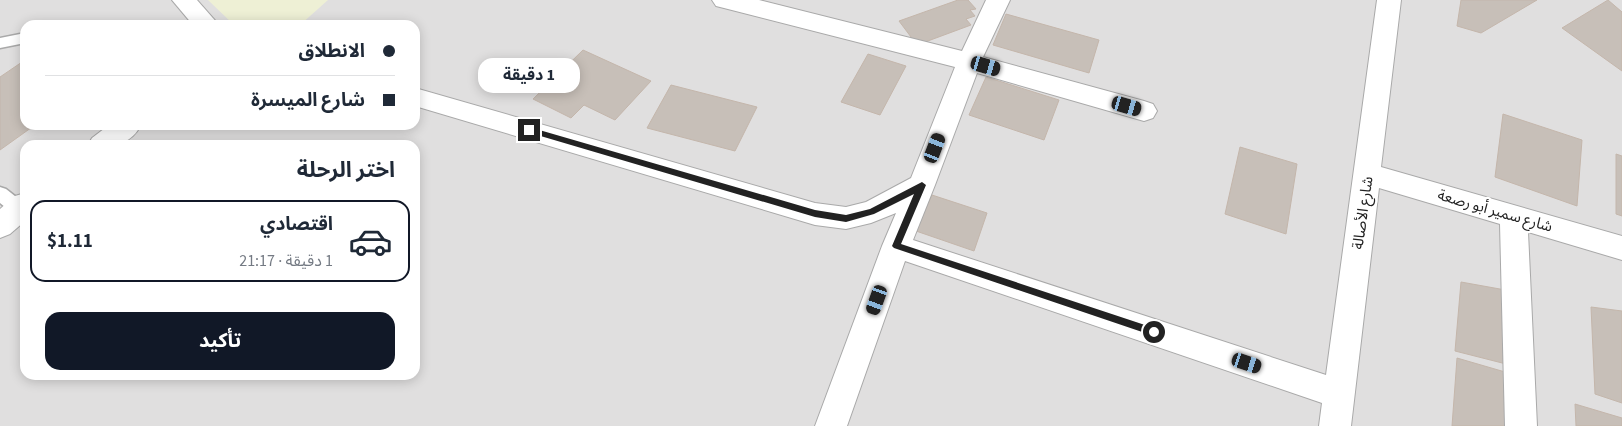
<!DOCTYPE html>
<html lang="ar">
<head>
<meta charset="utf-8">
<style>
	body { margin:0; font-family:"Source Sans 3","Noto Sans Arabic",sans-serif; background:#f2f2f3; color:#1f2937; direction:rtl; height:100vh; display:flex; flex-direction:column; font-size:19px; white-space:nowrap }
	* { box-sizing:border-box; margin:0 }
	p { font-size:16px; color:#747a83 }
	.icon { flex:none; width:28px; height:28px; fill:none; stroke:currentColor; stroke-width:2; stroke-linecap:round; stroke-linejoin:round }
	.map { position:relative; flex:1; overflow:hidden; direction:ltr }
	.sheet { position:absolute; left:20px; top:140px; width:400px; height:240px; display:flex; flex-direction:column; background:#fff; border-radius:15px; box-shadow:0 2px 12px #0003; direction:rtl }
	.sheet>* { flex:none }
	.top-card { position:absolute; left:20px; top:20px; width:400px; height:110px; border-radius:15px; box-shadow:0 2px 12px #0003; direction:rtl; display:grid; align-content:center; height:110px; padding:0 25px; background:#fff }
	.end { position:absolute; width:22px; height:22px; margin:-11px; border:6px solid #222; background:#fff; box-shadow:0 0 0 2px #fff }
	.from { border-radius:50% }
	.bubble { position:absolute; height:35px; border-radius:15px; background:#fff; box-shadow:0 2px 12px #0003; font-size:16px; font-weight:700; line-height:35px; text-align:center; direction:rtl }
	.car { position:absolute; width:15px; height:30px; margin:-15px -8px; border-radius:6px; box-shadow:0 0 4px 1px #0007; background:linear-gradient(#222 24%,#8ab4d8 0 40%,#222 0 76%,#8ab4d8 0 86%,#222 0) }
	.top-card b { display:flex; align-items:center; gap:18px; height:48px; font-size:19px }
	.top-card b+b { border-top:1px solid #e0e1e3 }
	.top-card i { width:12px; height:12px; background:#1f2937 }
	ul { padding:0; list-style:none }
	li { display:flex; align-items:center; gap:15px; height:82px; margin:0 10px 8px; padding:0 15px; border:2px solid transparent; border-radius:15px }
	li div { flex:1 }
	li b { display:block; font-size:19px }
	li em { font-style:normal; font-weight:700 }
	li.active { border-color:#111827 }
	li>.icon { width:45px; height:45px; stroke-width:1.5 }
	h2 { padding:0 25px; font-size:22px; line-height:60px }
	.button { display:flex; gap:10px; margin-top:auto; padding:10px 25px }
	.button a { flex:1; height:58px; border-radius:15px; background:#111827; color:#fff; font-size:20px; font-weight:700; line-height:58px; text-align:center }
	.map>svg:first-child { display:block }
</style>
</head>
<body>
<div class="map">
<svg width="1622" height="426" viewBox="0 0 1622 426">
	<rect width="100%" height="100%" fill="#f2efe9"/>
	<path fill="#e0dfdf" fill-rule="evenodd" d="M0 0H1622V426H0ZM25 25H415V125H25ZM25 145H415V375H25Z"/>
	<polygon fill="#eef0d5" points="208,0 328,0 300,25 234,25"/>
	<g fill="#c7bfb8" stroke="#c4b6ab">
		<polygon points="958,0 968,0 976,9 970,10 975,16 966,19 971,25 917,45 899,21"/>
		<polygon points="1461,0 1537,0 1481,33 1457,26"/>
		<polygon points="1608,0 1622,12 1622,71 1562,28"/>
		<polygon points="1006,14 1099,40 1089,73 993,45"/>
		<polygon points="583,50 651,81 615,120 584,105 571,118 533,99"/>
		<polygon points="868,54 906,66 880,115 841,102"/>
		<polygon points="25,60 25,125 35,125 0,150 0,77"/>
		<polygon points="986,77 1059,100 1044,140 969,115"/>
		<polygon points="671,85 757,107 735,151 647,128"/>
		<polygon points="1503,114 1582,140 1577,206 1495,177"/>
		<polygon points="1240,147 1297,164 1286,234 1225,214"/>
		<polygon points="1616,154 1622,156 1622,216 1616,214"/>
		<polygon points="932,195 987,213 974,251 916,231"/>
		<polygon points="1461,282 1511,291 1514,366 1455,351"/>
		<polygon points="1591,307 1622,311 1622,403 1595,394"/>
		<polygon points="1457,358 1512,374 1515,426 1452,426"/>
		<polygon points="1575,404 1622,418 1622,426 1576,426"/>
	</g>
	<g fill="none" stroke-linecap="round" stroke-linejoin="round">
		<defs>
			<g id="service">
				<polygon points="25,33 25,43 0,48 0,38"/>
				<path d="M0 187 6 189 25 204V214C14 217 8 209 0 203Z"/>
			</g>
			<g id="minor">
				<polygon points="172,0 197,0 219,25 193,25"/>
				<polygon points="712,0 759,0 962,51 986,0 1010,0 983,57 1144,101 1153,104 1157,111 1153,118 1144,121 977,73 935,185 913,240 1326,375 1377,0 1401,0 1381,167 1622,236 1622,260 1528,232 1537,426 1505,426 1500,224 1379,188 1351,426 1319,426 1322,403 905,261 847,426 815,426 882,246 896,213 871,223 846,229 815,225 415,106 415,88 815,203 846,207 866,202 911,178 955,67 724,8 716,6"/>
				<path d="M109 125H141C129 148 110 145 88 145L92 138Z"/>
				<polygon points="25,193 25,221 10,234 0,238 0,209 15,196"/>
			</g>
		</defs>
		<use href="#service" stroke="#a9a9a9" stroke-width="3"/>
		<use href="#minor" stroke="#a9a9a9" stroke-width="2"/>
		<use href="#service" fill="#fff" fill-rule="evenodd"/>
		<use href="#minor" fill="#fff" fill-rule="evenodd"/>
	</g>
	<polygon fill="#222" points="529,127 815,210 846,215 870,209 922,182 926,185 901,244 1154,328 1159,332 1154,336 894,248 892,246 914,194 874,214 846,222 815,217 527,132 526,130"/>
	<g text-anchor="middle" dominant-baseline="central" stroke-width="4.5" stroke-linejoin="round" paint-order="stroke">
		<g font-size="15" fill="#222" stroke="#fff">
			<text transform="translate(1495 211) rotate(16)">شارع سمير أبو رصعة</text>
			<text transform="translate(1363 213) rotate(-82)">شارع الأصالة</text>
		</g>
	</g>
</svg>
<i class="end from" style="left:1154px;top:332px"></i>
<i class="end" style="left:529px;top:130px"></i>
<div class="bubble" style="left:478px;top:58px;width:102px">1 دقيقة</div>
<i class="car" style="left:986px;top:66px;rotate:106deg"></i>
<i class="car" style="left:1127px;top:106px;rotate:106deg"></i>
<i class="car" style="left:935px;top:148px;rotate:21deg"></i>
<i class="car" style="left:877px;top:300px;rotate:200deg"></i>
<i class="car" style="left:1247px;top:363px;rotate:108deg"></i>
<div class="top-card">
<b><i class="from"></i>الانطلاق</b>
<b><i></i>شارع الميسرة</b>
</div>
<section class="sheet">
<h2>اختر الرحلة</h2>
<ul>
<li class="active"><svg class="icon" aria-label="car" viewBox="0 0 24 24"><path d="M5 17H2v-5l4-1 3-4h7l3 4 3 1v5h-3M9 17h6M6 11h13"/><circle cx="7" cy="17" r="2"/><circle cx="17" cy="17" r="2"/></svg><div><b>اقتصادي</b><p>1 دقيقة · 21:17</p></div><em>$1.11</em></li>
</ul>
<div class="button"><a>تأكيد</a></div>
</section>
</div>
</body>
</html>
